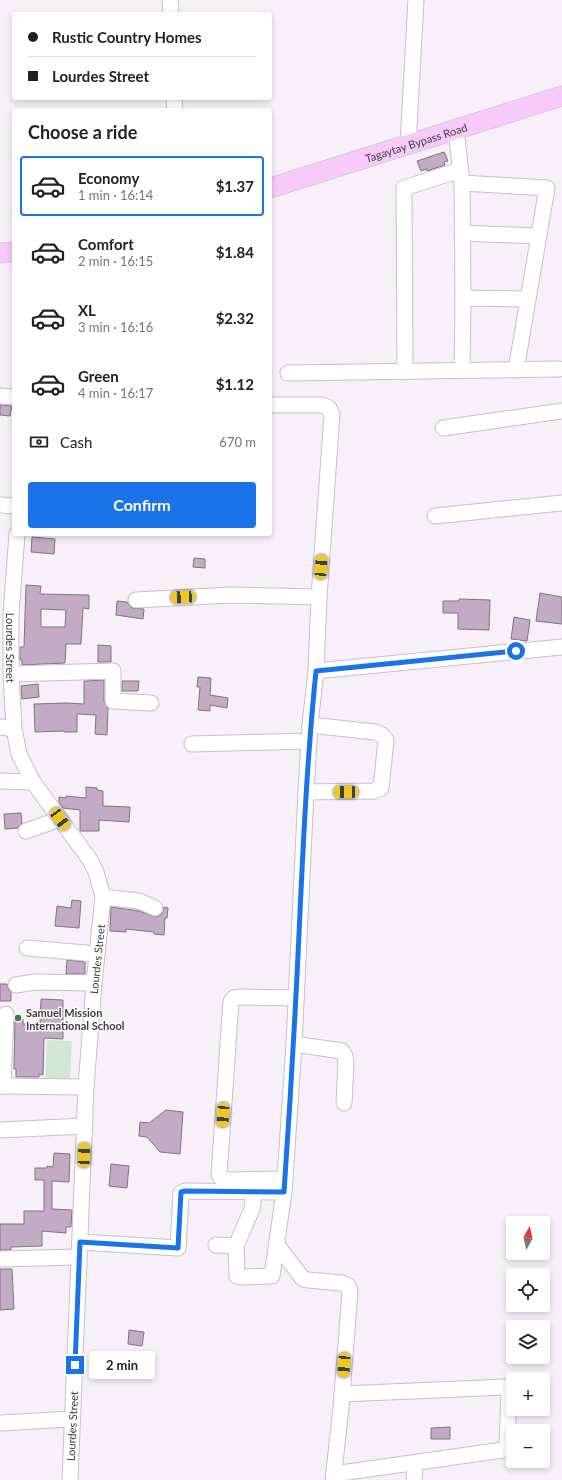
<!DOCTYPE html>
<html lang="en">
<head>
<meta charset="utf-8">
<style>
	body { margin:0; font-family:Lato,sans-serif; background:#f6f6f6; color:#222; height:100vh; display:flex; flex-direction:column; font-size:15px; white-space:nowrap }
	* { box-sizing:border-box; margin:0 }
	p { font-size:13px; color:#767676 }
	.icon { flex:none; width:22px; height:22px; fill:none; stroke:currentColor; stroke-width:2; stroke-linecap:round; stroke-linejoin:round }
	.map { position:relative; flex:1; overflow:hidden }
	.panel { position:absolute; left:12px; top:108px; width:260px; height:428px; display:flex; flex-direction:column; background:#fff; border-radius:4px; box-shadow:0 2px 6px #0003 }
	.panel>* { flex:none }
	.guide { position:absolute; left:12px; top:12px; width:260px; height:88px; border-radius:4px; box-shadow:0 2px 6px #0003; display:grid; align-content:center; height:88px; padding:0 16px; background:#fff }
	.needle { width:26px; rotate:8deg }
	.controls { position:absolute; left:506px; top:1216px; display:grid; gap:8px }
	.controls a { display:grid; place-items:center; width:44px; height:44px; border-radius:4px; background:#fff; box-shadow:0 2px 6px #0003; font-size:20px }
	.end { position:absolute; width:18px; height:18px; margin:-9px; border:5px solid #1a73e8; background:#fff; box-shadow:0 0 0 2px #fff }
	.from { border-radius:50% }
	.bubble { position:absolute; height:28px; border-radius:4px; background:#fff; box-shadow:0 2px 6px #0003; font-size:13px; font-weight:700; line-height:28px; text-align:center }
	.car { position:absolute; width:12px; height:24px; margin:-12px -6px; border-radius:5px; box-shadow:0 0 3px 1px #0007; background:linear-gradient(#f5c518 24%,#345 0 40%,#f5c518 0 76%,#345 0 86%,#f5c518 0) }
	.guide b { display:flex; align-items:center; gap:14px; height:38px; font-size:15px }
	.guide b+b { border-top:1px solid #e0e0e0 }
	.guide i { width:10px; height:10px; background:#222 }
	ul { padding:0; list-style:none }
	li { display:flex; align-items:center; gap:12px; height:60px; margin:0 8px 6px; padding:0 8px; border:2px solid transparent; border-radius:4px }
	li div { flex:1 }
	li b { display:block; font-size:15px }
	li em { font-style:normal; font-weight:700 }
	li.selected { border-color:#1a73e8 }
	li>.icon { width:36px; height:36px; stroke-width:1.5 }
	h2 { padding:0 16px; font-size:18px; line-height:48px }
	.pay { display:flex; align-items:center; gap:10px; height:44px; padding:0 16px; font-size:15px }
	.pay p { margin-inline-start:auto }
	.primary-button { display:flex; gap:8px; margin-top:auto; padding:8px 16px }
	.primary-button a { flex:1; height:46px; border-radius:4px; background:#1a73e8; color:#fff; font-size:16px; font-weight:700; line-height:46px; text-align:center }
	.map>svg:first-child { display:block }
</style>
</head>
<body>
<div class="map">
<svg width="562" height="1480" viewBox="0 0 562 1480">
	<rect width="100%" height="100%" fill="#f8f0f9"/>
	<polygon fill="#d2e6d8" points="47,1040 72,1041 70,1082 45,1081"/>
	<g fill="#c3abc5" stroke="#7d767d" fill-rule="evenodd">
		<polygon points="444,152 448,161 444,162 445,165 427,171 427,169 421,171 417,161"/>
		<polygon points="0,405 12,406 10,416 0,415"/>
		<polygon points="32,537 55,539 54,554 31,552"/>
		<polygon points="194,558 205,559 205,568 193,567"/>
		<path d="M26 585 41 586 40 594 89 595V609L83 608 81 644H66L65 663 22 665V660H20V647H24ZM41 609 66 610 65 627H41Z"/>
		<polygon points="540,593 562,597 562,624 536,621"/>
		<polygon points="459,599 490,600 489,630 458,629 458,613 443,613 443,601 459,601"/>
		<polygon points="117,601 127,602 129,605 132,608 144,609 143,619 116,615"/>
		<polygon points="514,617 530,620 527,641 511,639"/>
		<polygon points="98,645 111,646 111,662 98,662"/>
		<polygon points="198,677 211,678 210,695 228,698 227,708 210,705 210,711 198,710 200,687 197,687"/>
		<polygon points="104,680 104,701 108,708 107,735 95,734 96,715 77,714 77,732 64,732 64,731 35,732 34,704 67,703 84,704 84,681"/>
		<polygon points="122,681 139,681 138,691 122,691"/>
		<polygon points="38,684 39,697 22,699 21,686"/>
		<polygon points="86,787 97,788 97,790 103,791 103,806 130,807 129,822 99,820 99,831 80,831 80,810 63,808 59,802 59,797 66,798 66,796 86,798"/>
		<polygon points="21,813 22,823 18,828 5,829 4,814"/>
		<polygon points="72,900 81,901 79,928 55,926 57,906 71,908"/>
		<polygon points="111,907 139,911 156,917 161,915 164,907 168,908 167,918 165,918 164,935 154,934 154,932 126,929 126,932 110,931"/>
		<polygon points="67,960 85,962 85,974 66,974"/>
		<polygon points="0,984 7,984 9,990 11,992 11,1001 0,1001"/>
		<polygon points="41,999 63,1000 63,1039 44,1038 43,1075 39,1074 39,1077 16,1077 16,1069 14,1069 15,1018 23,1019 23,1024 40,1025"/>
		<polygon points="166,1110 183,1112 180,1154 160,1152 147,1137 139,1136 140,1122 149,1123"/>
		<polygon points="54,1153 70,1154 69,1182 52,1181 52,1209 72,1210 71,1227 66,1227 66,1233 42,1231 42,1246 11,1247 11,1250 0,1250 0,1224 24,1224 24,1211 44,1211 44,1180 35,1180 35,1168 47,1168 47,1166 53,1167"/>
		<polygon points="111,1164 129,1166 127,1188 109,1186"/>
		<polygon points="0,1269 12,1269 14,1309 0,1310"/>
		<polygon points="129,1330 144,1332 142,1346 128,1344"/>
		<polygon points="450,1427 450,1439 431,1439 431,1428"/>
	</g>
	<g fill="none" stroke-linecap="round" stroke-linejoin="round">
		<defs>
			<g id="minor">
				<polyline points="170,0 171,14"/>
				<polyline points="174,98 175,110"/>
				<polyline points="456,129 462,183 463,298 462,371"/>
				<polyline points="408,145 416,0"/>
				<polyline points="462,183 547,188 516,370"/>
				<polyline points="462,233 538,236"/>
				<polyline points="463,298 527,299"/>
				<polyline points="405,372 404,188 460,170"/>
				<polyline points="288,373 559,369"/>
				<polyline points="0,396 14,397"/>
				<polyline points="443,428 562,411"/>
				<polyline points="0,505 14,506"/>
				<polyline points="435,516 562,503"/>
				<path id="s1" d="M17 534 11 614V674L14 729 19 754 33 782 90 860 96 872 103 897 94 983 86 1087 70 1480"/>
				<polyline points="136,600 230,595 319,597"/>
				<polyline points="316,671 562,647"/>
				<polyline points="11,674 113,671 113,701 151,703"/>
				<polyline points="0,727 14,729"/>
				<polyline points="192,744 309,741"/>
				<polyline points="0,781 33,782"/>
				<polyline points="306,792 374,791 381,788 386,740 382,735 375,732 310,725"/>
				<polyline points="26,831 60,819"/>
				<polyline points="103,897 139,901 155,908"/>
				<polyline points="27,948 97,954"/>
				<polyline points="16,985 35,982 94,983"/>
				<polyline points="294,1044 342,1051 345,1056 346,1063 344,1103"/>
				<polyline points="0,1086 86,1087"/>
				<polyline points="3,1086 6,1014"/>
				<polyline points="0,1130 85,1126"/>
				<polyline points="285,1179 229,1180 222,1179 219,1175 231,1001 234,998 242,997 296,998"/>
				<polyline points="254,1192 252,1209 236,1246 237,1276 240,1277 272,1276 284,1192 288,1134 294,1044 306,792 310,725 316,671 319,597 332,414 329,408 322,405 270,405"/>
				<polyline points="80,1242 178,1248 181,1193 185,1191 284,1192"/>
				<polyline points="216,1245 236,1246"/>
				<polyline points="277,1245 303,1279 308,1280 342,1283 348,1286 350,1291 341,1408 333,1480"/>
				<polyline points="0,1259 79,1257"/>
				<polyline points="0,1423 72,1419"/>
				<polyline points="334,1474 503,1450 507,1447 509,1389 506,1387 342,1394"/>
				<polyline points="414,1480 415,1463"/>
			</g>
			<g id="major">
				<path id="s2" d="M270 188 562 96"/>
				<polyline points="0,253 14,252"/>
			</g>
		</defs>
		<use href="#minor" stroke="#c7c0c8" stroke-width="17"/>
		<use href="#major" stroke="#d1d0d1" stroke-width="21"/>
		<use href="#minor" stroke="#fff" stroke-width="15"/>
		<use href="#major" stroke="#f7cafb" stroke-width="19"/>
	</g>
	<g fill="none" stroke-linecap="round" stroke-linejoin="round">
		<path stroke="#1a73e8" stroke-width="5" d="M75 1365 80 1242 178 1248 181 1192 185 1191 284 1192C290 1106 295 1020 299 934 303 847 307 759 316 671L516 651"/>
	</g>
	<circle fill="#2b8154" stroke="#fff" stroke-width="1.5" cx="18" cy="1018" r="4"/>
	<g text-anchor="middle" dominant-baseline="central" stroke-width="3" stroke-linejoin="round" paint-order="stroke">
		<g font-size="11" fill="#3e3b3f" stroke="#fff">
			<text stroke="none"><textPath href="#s2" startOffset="153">Tagaytay Bypass Road</textPath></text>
			<text stroke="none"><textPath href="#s1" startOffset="114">Lourdes Street</textPath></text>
			<text transform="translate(97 959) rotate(-84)">Lourdes Street</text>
			<text transform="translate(72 1426) rotate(-87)">Lourdes Street</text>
		</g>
		<g font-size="11" font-weight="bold" fill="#3e3b3f" stroke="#fff" text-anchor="start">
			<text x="26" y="1012">Samuel Mission<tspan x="26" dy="13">International School</tspan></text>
		</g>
	</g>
</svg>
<div class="controls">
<a><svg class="needle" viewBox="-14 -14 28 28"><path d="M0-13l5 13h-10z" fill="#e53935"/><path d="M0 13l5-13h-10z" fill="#767676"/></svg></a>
<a><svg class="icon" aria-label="locate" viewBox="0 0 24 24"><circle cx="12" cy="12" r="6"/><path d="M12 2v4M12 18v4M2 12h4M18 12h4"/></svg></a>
<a><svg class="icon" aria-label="layers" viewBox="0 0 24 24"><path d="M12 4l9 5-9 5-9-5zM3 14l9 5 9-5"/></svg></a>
<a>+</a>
<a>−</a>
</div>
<i class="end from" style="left:516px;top:651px"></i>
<i class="end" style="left:75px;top:1365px"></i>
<div class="bubble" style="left:89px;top:1351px;width:66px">2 min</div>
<i class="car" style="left:321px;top:567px;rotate:4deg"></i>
<i class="car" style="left:183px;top:597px;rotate:267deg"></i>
<i class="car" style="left:346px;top:792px;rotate:269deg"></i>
<i class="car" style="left:60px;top:819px;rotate:144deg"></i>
<i class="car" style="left:223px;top:1115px;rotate:184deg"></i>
<i class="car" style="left:84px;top:1155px;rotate:2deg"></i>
<i class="car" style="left:344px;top:1365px;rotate:184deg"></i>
<div class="guide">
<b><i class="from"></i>Rustic Country Homes</b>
<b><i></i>Lourdes Street</b>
</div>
<section class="panel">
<h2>Choose a ride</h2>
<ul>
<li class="selected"><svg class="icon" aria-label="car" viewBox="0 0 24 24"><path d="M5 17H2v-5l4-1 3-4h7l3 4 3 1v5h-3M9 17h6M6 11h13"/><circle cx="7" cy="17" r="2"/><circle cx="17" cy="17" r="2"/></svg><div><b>Economy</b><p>1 min · 16:14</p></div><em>$1.37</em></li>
<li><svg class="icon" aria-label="car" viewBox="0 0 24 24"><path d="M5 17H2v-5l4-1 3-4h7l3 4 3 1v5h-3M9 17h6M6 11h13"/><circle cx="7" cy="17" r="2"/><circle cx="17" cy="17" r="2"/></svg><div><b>Comfort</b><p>2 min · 16:15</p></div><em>$1.84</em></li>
<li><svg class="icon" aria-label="car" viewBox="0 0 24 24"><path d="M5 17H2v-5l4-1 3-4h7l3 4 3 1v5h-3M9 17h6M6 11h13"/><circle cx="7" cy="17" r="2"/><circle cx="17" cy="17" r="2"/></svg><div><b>XL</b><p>3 min · 16:16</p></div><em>$2.32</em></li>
<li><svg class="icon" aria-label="car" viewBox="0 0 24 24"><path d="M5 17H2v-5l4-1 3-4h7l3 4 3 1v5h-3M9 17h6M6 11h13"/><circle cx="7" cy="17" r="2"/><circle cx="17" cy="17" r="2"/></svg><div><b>Green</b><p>4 min · 16:17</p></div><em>$1.12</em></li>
</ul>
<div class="pay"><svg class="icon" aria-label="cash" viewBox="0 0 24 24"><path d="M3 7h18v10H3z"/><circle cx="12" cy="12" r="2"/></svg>Cash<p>670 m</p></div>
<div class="primary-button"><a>Confirm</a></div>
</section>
</div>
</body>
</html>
